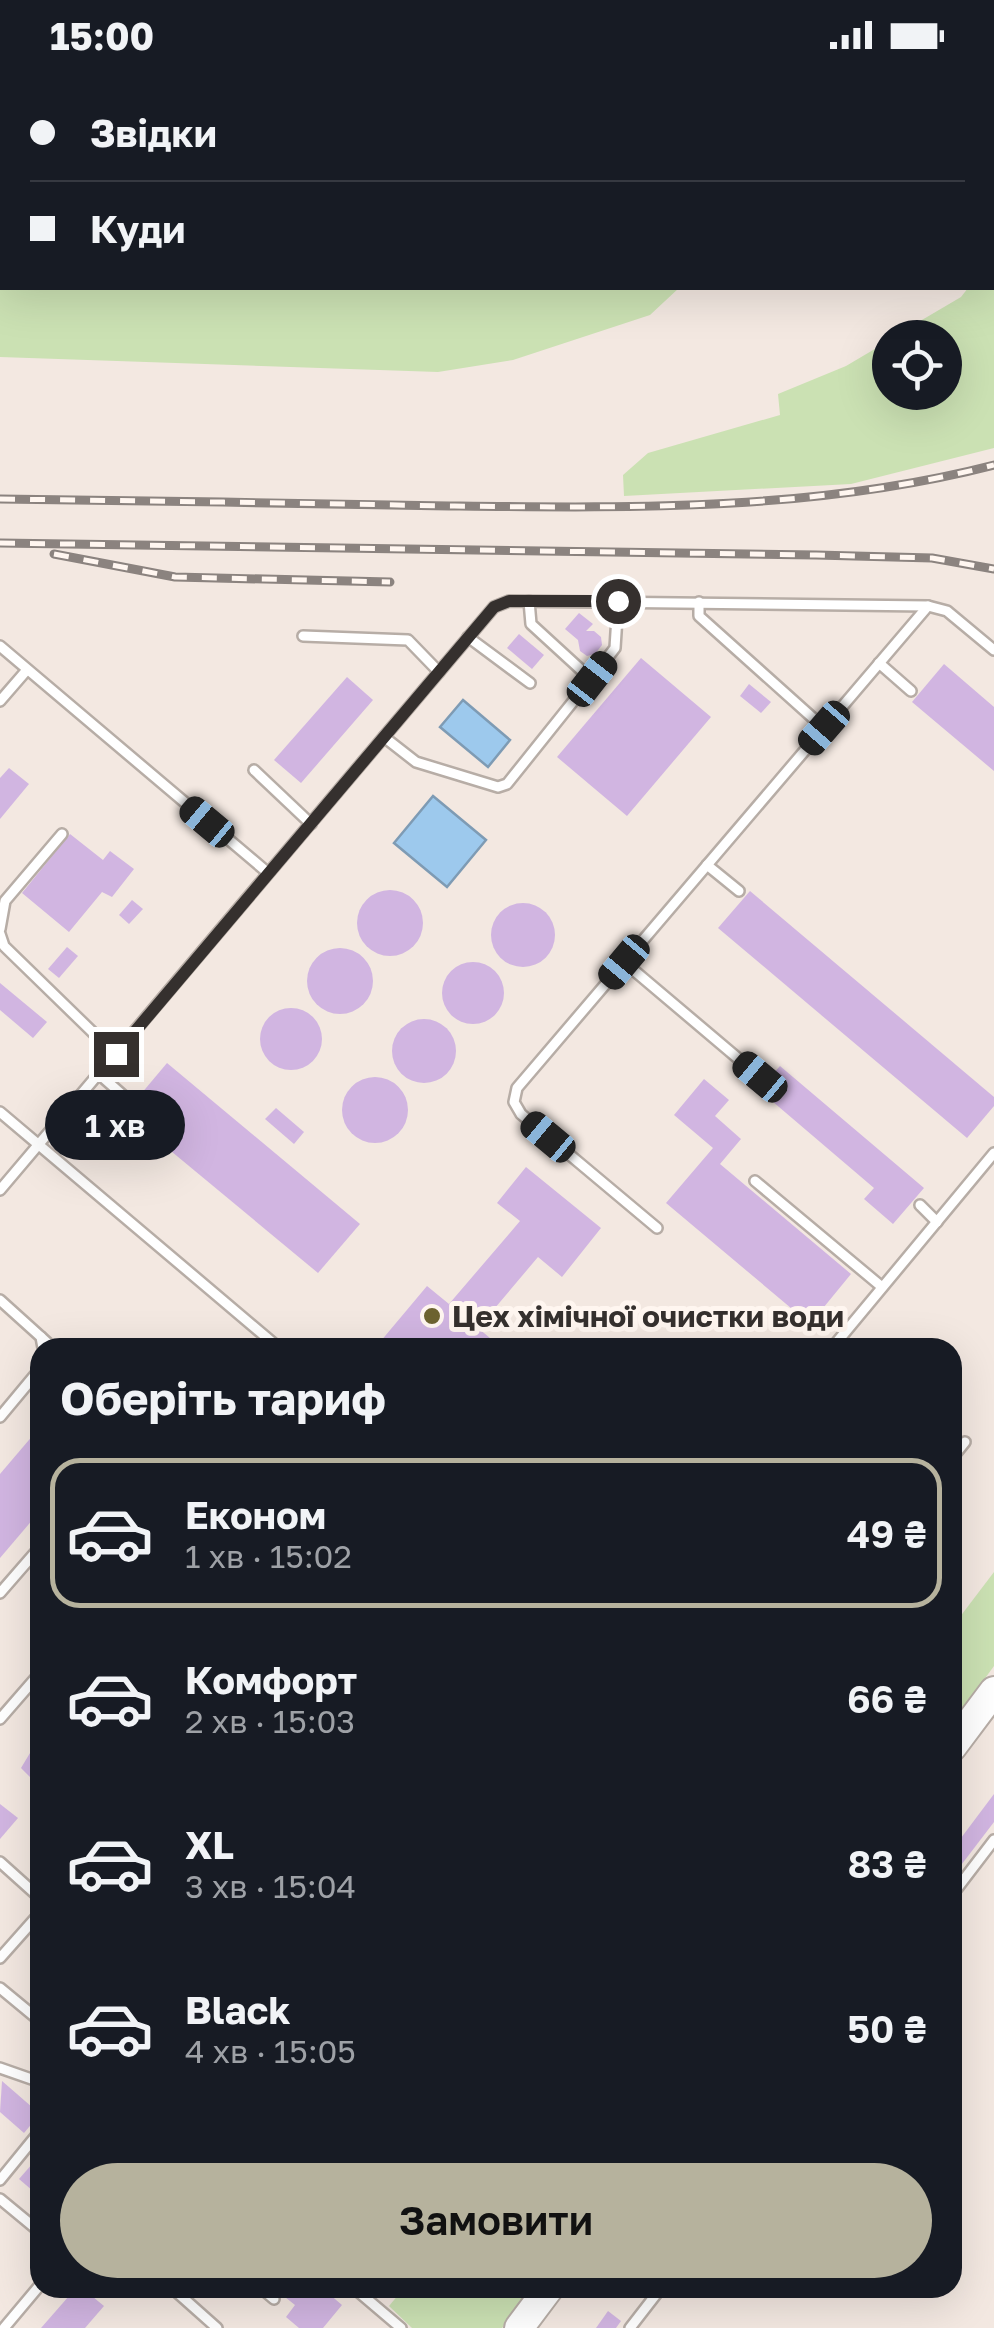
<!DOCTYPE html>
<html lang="uk">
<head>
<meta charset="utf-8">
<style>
	body { margin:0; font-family:"Golos Text",sans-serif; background:#20242c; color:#f1f3f6; height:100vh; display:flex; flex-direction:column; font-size:38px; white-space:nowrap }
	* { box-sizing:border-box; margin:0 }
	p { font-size:32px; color:#9ea1a6 }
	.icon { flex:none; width:55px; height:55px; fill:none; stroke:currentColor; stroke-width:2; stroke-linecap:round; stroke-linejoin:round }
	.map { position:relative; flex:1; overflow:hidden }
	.drawer { position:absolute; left:30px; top:1268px; width:932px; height:960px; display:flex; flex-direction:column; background:#171b24; border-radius:30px; box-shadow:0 10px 40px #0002 }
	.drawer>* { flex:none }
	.hud { position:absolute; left:0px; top:0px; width:995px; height:220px; box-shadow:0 10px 40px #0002; display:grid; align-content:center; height:220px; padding:0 30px; background:#171b24 }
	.buttons { position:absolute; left:872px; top:250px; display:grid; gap:20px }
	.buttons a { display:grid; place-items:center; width:90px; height:90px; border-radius:50%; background:#171b24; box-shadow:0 10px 40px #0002; font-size:50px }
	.end { position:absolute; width:45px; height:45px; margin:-22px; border:12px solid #35302e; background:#fff; box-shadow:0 0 0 5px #fff }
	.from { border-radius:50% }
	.bubble { position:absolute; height:70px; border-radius:35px; background:#171b24; box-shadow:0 10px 40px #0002; font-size:32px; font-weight:600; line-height:70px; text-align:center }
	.car { position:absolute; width:30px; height:60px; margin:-30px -15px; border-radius:12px; box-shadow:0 0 8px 2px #0007; background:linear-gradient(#222 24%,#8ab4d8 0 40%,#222 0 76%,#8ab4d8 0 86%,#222 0) }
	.hud b { display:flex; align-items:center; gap:35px; height:95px; font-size:38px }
	.hud b+b { border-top:2px solid #363941 }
	.hud i { width:25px; height:25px; background:#f1f3f6 }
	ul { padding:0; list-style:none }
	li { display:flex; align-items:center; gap:30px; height:150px; margin:0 20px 15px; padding:0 10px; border:5px solid transparent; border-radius:30px }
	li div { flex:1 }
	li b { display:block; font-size:38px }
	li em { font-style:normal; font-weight:600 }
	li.selected { border-color:#b6b29d }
	li>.icon { width:90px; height:90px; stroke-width:1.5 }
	h2 { padding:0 30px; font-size:45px; line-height:120px }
	.button { display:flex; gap:20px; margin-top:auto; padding:20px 30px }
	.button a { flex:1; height:115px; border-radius:60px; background:#b6b29d; color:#111; font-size:40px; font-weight:600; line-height:115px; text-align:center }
	.status { display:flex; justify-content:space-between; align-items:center; height:70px; padding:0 50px; background:#171b24; direction:ltr }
	.status svg { height:28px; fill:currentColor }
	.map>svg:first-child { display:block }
</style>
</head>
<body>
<div class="status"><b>15:00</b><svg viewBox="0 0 49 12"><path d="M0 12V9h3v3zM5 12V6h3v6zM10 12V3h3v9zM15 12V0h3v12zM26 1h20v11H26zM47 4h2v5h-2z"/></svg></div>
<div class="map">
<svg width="994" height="2258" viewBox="0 0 994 2258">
	<rect width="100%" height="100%" fill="#f3e8e1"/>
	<g fill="#cbe1b3">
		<polygon points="0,0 639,2 2,2 2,218 679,218 650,245 513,290 438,302 0,287"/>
		<polygon points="994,187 994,378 851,414 624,426 623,405 648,383 780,345 778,324 846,296 890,270 890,322 945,322 945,268 893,267 961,227 968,218 992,218"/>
		<polygon points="994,1502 994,1596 953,1652 953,1556"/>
		<polygon points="404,2218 533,2218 502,2258 412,2258 389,2236"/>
	</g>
	<g fill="#9dc9ed" stroke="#7e9bb4" stroke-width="2.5">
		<polygon points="463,630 510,670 488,697 440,657"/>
		<polygon points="433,726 486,770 447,817 394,773"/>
	</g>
	<g fill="#d1b5e1">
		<polygon points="579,543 593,554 586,561 594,561 601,567 602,575 595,584 587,586 580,581 578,570 565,559"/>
		<polygon points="519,564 544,585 532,599 507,578"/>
		<polygon points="641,588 711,647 627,746 557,687"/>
		<polygon points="944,594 994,637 994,701 912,632"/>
		<polygon points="347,607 373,630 301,713 274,690"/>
		<polygon points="749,614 771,632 761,643 740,626"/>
		<polygon points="9,698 29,714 0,749 0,708"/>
		<polygon points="70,764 103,790 110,781 134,799 112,827 102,822 69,862 22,823"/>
		<circle cx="390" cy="853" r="33"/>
		<polygon points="750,821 994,1027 994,1036 967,1068 718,858"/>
		<polygon points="132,830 143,839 129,854 119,845"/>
		<circle cx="523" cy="865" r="32"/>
		<polygon points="67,877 78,886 59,908 48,899"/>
		<circle cx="340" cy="911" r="33"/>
		<circle cx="473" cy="923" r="31"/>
		<polygon points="0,913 47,952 33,968 0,940"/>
		<circle cx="291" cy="969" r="31"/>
		<circle cx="424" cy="981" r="32"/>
		<polygon points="167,993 360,1154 318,1203 125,1043"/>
		<polygon points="780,996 924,1118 893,1154 864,1129 874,1118 759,1020"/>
		<circle cx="375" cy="1040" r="33"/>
		<polygon points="704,1009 729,1030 715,1046 741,1069 720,1094 851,1204 810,1254 666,1133 713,1078 674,1045"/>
		<polygon points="276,1038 304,1062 294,1074 265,1049"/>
		<polygon points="526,1097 601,1158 562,1207 538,1187 478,1258 502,1278 375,1278 427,1216 449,1234 509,1164 520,1151 497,1133"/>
		<polygon points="40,1357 40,1441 0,1488 0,1404"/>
		<polygon points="40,1626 40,1717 21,1698 33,1678 30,1637"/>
		<polygon points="994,1724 994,1752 952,1807 952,1780"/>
		<polygon points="0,1734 18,1748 0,1769"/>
		<polygon points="2,2011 40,2044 24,2063 0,2042"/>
		<polygon points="40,2085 40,2127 19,2109"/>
		<polygon points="76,2218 82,2218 104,2236 85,2258 41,2258"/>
		<polygon points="266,2218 322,2218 342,2235 323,2258 299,2258 286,2247 295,2235 280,2223 276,2227"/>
		<polygon points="608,2241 621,2251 616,2258 596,2258"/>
	</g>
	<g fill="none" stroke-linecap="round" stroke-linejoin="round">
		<defs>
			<g id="lane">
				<polyline points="796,0 799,2"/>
				<polyline points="991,2 993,0"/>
				<polyline points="699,532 699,546 824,658"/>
				<polyline points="303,566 408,570 439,602"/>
				<polyline points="468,567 530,613"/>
				<polyline points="0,576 267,802"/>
				<polyline points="879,593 911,621"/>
				<polyline points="591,609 615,578 618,531"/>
				<polyline points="0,631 26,601"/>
				<polyline points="384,667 416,692 498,717 507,714 591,609 531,554 529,531"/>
				<polyline points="254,700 311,754"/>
				<polyline points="707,795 739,821"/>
				<polyline points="0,859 5,831 62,764"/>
				<polyline points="0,864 4,876 115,984"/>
				<polyline points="624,892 760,1007"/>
				<polyline points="99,1004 126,1028"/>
				<polyline points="0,1042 279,1278"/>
				<polyline points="755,1111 882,1217"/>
				<polyline points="0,1120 494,537 509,531 928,536 947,541 994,580"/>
				<polyline points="920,1135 937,1152"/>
				<polyline points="657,1158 521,1044 514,1032 517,1018 928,536"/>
				<polyline points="0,1230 41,1267 43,1278"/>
				<polyline points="41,1267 53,1278"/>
				<polyline points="832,1278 994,1083"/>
				<polyline points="0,1347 40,1299"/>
				<polyline points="952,1388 965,1372"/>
				<polyline points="0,1523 40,1477"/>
				<polyline points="0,1649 40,1603"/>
				<polyline points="0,1792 40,1828"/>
				<polyline points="952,1825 994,1770"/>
				<polyline points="0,1888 40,1843"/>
				<polyline points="0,1918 40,1951"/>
				<polyline points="0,1998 40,2012"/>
				<polyline points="0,2110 40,2061"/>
				<polyline points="0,2129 40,2162"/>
				<polyline points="172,2218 217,2258"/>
				<polyline points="261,2218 274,2229"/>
				<polyline points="354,2218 401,2258"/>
				<polyline points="4,2258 40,2215"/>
				<polyline points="630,2258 661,2218"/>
			</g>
			<g id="primary">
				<polyline points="952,1677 994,1621"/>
				<polyline points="519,2258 549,2218"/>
			</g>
		</defs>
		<use href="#lane" stroke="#b7ada6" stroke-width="14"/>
		<use href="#primary" stroke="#b7ada6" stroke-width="32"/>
		<use href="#lane" stroke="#fff" stroke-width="9"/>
		<use href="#primary" stroke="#fff" stroke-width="28"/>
		<defs>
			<g id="rail">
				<path d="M0 429C150 431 299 433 449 436 632 438 815 441 994 395"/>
				<polyline points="0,473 816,485 932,488 994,499"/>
				<polyline points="54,484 175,507 390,512"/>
			</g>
		</defs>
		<use href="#rail" stroke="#8b837f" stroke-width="9"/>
		<use href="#rail" stroke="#fff6f0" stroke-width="5" stroke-dasharray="15" stroke-linecap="butt"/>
	</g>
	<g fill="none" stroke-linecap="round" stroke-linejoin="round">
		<polyline stroke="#35302e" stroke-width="12" points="116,984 494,537 509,531 618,531"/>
	</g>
	<circle fill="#6d6330" stroke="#fff6f0" stroke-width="4" cx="432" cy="1246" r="10"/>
	<g text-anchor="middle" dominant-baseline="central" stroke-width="10" stroke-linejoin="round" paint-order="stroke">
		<g font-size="30" font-weight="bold" fill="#35302e" stroke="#fff6f0" text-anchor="start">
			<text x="452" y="1246">Цех хімічної очистки води</text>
		</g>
	</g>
</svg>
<div class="buttons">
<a><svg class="icon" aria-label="locate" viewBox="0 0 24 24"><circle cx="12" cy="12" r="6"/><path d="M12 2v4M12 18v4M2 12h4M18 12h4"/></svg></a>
</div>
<i class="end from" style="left:618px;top:531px"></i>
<i class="end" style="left:116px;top:984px"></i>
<div class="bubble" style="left:45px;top:1020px;width:140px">1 хв</div>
<i class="car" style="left:592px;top:609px;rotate:38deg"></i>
<i class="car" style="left:824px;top:658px;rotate:221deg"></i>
<i class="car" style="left:207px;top:752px;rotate:310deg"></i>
<i class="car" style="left:624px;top:892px;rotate:220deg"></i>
<i class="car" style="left:760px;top:1007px;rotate:310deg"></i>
<i class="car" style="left:548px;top:1067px;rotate:310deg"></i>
<div class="hud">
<b><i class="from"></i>Звідки</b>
<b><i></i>Куди</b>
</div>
<section class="drawer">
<h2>Оберіть тариф</h2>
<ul>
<li class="selected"><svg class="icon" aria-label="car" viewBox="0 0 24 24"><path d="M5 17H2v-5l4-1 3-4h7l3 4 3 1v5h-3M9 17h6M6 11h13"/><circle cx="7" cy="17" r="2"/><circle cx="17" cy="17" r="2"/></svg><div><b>Економ</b><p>1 хв · 15:02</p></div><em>49 ₴</em></li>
<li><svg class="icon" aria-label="car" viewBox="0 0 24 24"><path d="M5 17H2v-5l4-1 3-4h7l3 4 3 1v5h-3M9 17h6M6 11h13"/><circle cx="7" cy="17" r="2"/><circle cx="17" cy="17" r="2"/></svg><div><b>Комфорт</b><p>2 хв · 15:03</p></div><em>66 ₴</em></li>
<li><svg class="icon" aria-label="car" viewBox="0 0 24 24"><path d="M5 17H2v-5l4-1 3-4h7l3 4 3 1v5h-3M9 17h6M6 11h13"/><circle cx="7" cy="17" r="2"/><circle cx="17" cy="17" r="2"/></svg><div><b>XL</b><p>3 хв · 15:04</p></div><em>83 ₴</em></li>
<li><svg class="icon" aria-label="car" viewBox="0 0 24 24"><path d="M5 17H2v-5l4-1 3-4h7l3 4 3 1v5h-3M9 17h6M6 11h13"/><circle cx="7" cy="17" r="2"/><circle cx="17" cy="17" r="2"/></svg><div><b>Black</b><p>4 хв · 15:05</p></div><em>50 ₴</em></li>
</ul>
<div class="button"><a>Замовити</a></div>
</section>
</div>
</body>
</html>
